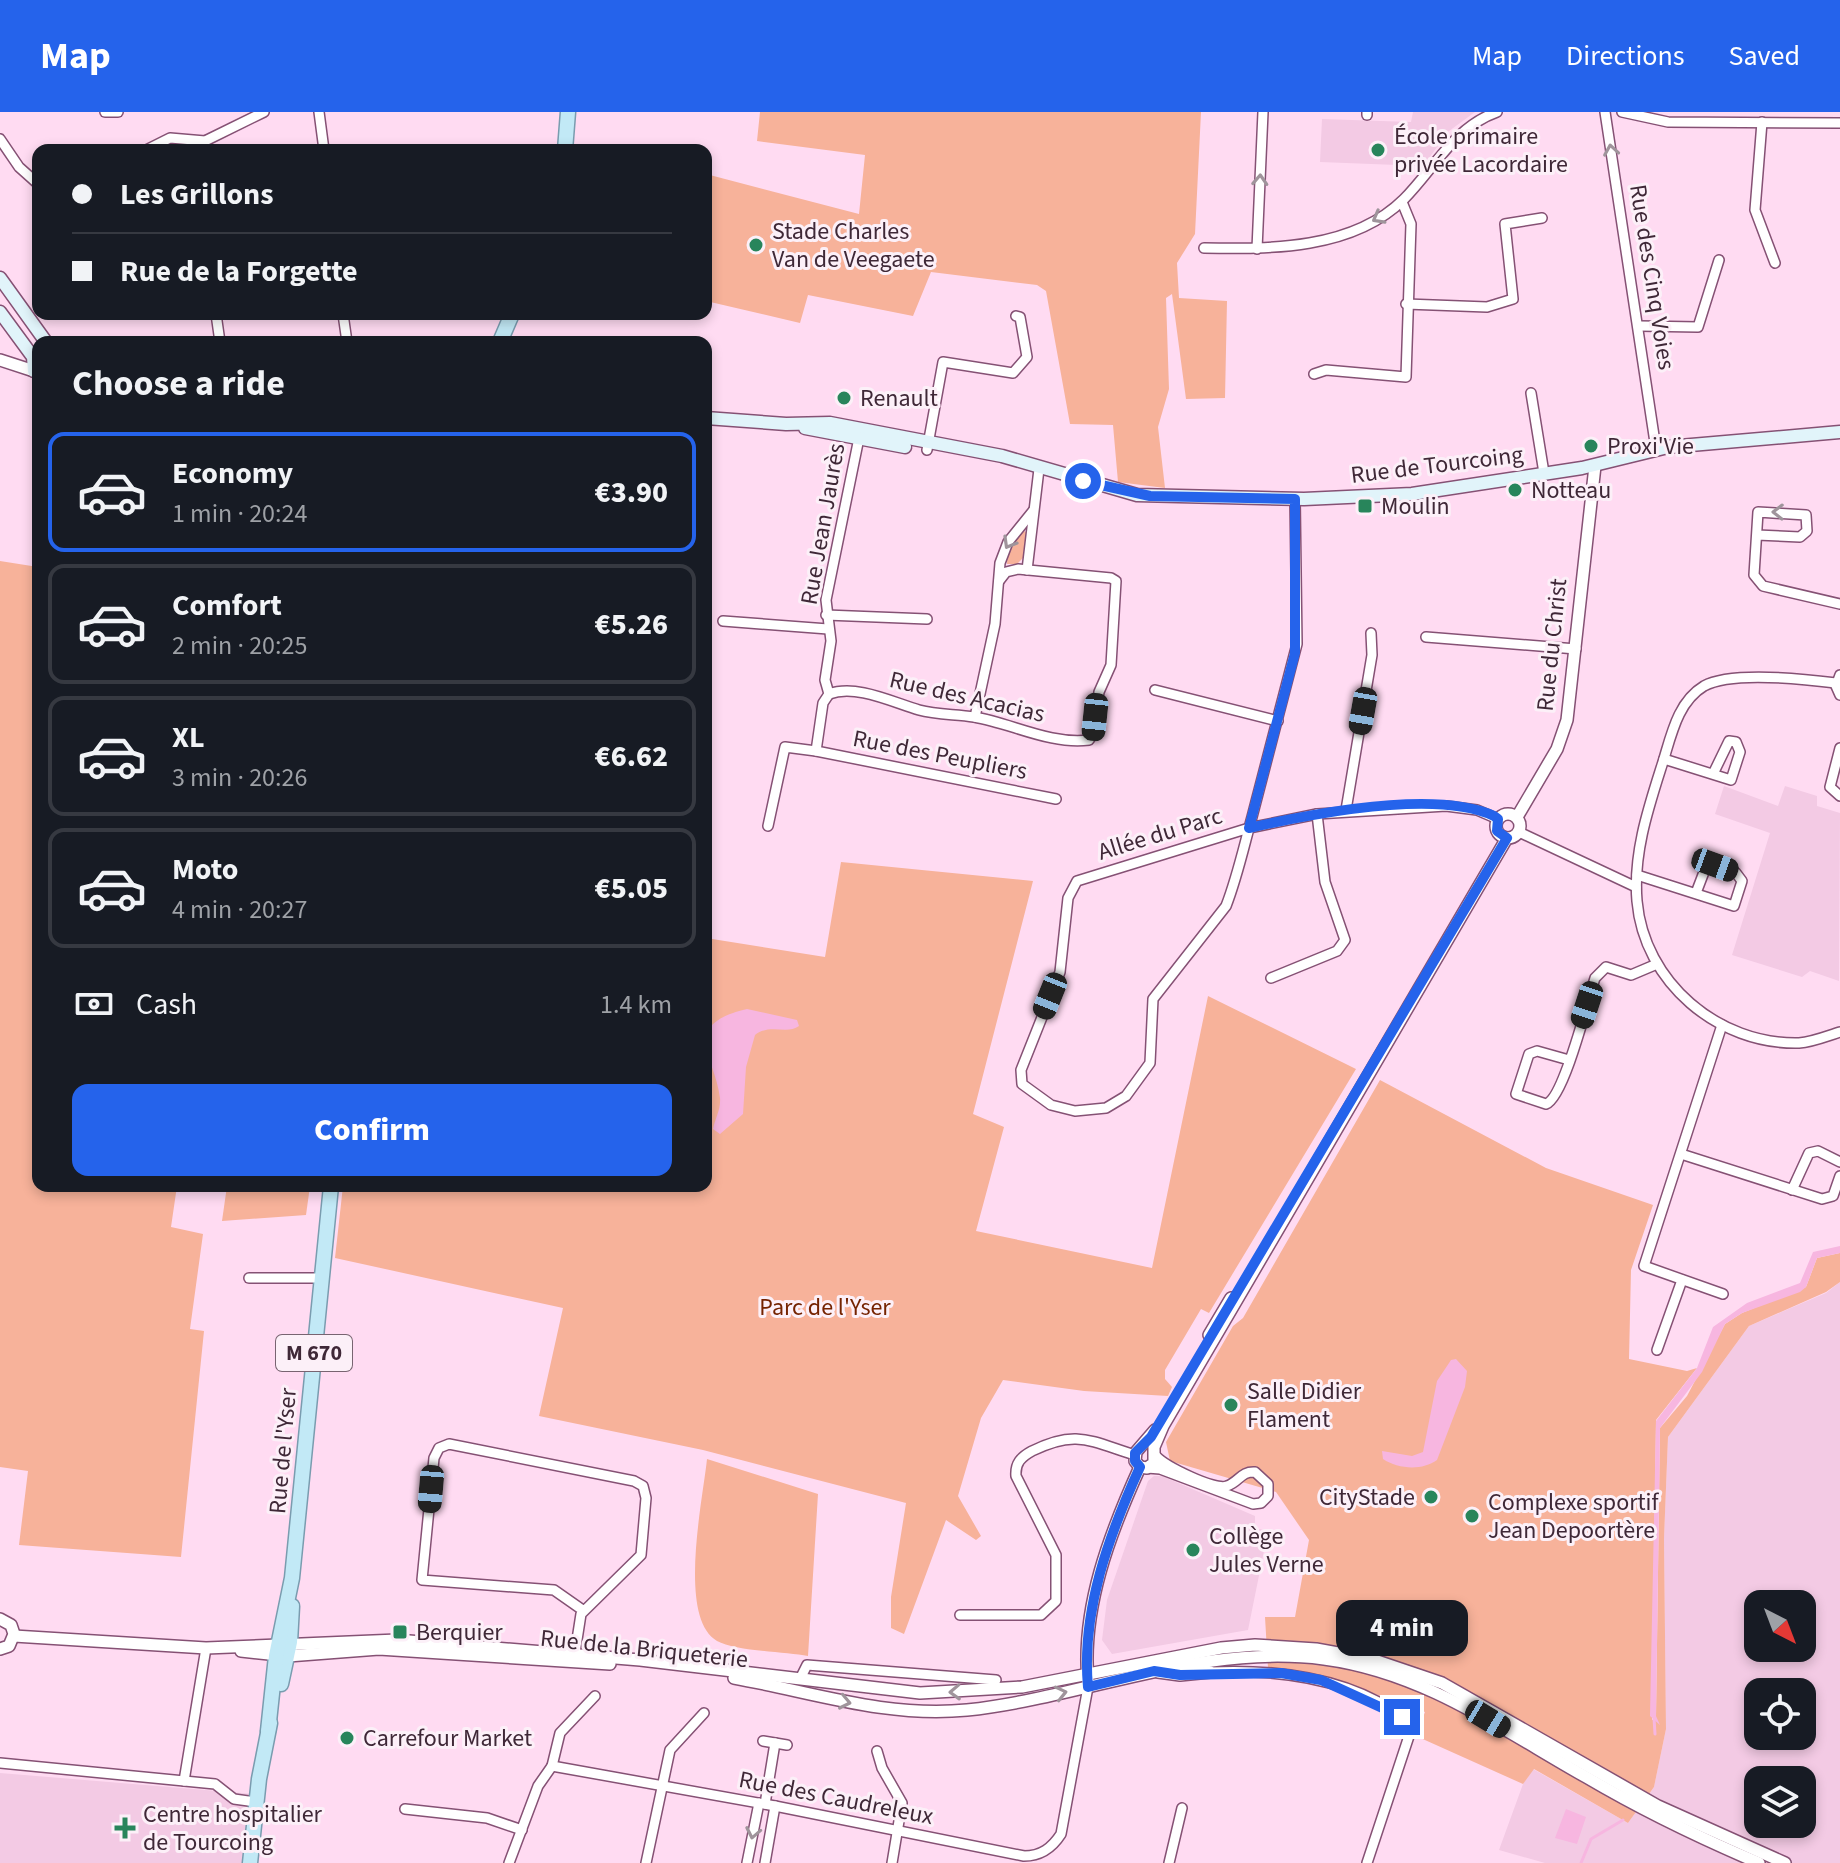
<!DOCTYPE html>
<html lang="en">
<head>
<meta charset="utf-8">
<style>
	body { margin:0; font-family:"Source Sans 3",sans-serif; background:#242831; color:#f1f3f6; height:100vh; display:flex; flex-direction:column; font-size:30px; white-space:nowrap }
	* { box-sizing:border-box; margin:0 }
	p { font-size:26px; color:#9ea1a6 }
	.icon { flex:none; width:44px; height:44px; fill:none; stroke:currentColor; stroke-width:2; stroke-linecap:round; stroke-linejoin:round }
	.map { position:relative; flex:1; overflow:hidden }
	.panel { position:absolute; left:32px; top:224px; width:680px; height:856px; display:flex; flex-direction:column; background:#171b24; border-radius:16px; box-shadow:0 4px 12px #0003 }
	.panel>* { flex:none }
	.guide { position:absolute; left:32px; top:32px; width:680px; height:176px; border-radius:16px; box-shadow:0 4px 12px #0003; display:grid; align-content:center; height:176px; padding:0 40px; background:#171b24 }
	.needle { width:52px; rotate:138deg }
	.controls { position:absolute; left:1744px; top:1478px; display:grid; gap:16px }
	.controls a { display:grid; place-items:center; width:72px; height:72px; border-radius:16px; background:#171b24; box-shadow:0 4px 12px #0003; font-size:40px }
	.end { position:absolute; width:36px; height:36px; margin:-18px; border:10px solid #2563eb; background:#fff; box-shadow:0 0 0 4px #fff }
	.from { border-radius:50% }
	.bubble { position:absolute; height:56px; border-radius:16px; background:#171b24; box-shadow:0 4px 12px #0003; font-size:26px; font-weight:800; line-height:56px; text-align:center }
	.car { position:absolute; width:24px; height:48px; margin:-24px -12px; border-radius:10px; box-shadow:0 0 6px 2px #0007; background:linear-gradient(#222 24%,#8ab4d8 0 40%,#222 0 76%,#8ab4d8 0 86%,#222 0) }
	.guide b { display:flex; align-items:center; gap:28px; height:76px; font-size:30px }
	.guide b+b { border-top:2px solid #363941 }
	.guide i { width:20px; height:20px; background:#f1f3f6 }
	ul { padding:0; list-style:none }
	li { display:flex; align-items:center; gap:24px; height:120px; margin:0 16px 12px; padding:0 24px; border:4px solid #363941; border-radius:16px }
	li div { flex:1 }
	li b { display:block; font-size:30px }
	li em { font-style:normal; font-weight:800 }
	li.selected { border-color:#2563eb }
	li>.icon { width:72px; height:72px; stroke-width:1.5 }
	h2 { padding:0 40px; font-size:36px; line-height:96px }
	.pay { display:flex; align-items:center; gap:20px; height:88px; padding:0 40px; font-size:30px }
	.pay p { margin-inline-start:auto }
	.primary-button { display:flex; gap:16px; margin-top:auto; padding:16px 40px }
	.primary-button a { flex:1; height:92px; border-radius:16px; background:#2563eb; color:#fff; font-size:32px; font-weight:800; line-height:92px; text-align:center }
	header { display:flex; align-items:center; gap:48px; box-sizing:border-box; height:112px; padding:0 40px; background:#2563eb; color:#fff }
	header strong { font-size:38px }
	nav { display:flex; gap:44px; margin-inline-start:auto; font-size:28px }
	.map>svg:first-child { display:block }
</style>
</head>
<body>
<header>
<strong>Map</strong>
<nav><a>Map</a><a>Directions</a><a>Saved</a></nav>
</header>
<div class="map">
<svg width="1840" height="1751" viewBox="0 0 1840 1751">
	<rect width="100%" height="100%" fill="#ffdbf2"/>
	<g fill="#f3cae4" fill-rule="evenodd">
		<polygon points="1413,0 1475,0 1449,19 1423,54 1320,50 1322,7 1411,10"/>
		<polygon points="1724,674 1778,694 1785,674 1817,684 1817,694 1840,701 1839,869 1810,859 1802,865 1732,843 1770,721 1715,702"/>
		<path d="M1840 1170V1751H1545L1499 1738 1523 1672 1533 1657 1628 1711 1654 1675 1666 1617 1664 1427 1668 1325 1749 1214 1826 1181ZM1758 1492H1802V1536H1758ZM1758 1580H1802V1624H1758ZM1758 1668H1802V1712H1758Z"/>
		<polygon points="1162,1364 1255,1404 1255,1416 1268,1419 1248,1518 1112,1542 1102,1528 1107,1488 1148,1369 1154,1364"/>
		<polygon points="0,1661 254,1682 246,1751 0,1751"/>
	</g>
	<g fill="#f7b29a">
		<polygon points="760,0 1201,0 1195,122 1177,151 1179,186 1227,189 1225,286 1186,287 1172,182 1166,186 1169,277 1158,315 1165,376 1118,370 1113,313 1070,312 1046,179 1037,173 931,160 913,204 808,183 800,211 706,189 706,62 859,102 865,43 757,29"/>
		<polygon points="1022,418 1028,421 1024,445 1017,452 1007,452 1008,436"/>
		<polygon points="0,449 38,455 38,1074 177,1074 171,1115 203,1122 190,1217 204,1219 181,1445 19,1433 28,1359 0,1355"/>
		<polygon points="841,750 1033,769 973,1002 1004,1015 976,1119 1152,1156 1208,884 1356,957 1209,1201 1201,1197 1165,1258 1165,1267 1172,1275 1168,1284 1084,1279 1003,1268 981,1306 958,1384 981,1424 976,1428 946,1408 904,1522 891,1516 891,1485 906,1391 703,1338 539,1304 563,1196 335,1146 343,1074 706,1074 706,826 825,845"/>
		<polygon points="1380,968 1546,1056 1653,1093 1631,1158 1629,1247 1687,1259 1697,1256 1656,1308 1652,1608 1656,1606 1660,1316 1687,1284 1725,1212 1742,1201 1806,1175 1817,1146 1840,1141 1840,1170 1826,1180 1749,1214 1668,1325 1664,1427 1666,1617 1654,1675 1628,1711 1534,1657 1523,1672 1416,1624 1425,1600 1342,1570 1268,1556 1265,1505 1295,1505 1309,1428 1276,1380 1170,1349 1166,1330 1233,1214 1243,1206"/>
		<polygon points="227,1074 310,1074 306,1103 222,1109"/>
		<path d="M707 1347 818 1382 808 1544C786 1540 735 1539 717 1529 677 1506 703 1387 707 1347Z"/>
	</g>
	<g fill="#f7b6e0">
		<path d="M747 897 797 908 799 914C787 923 770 911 755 923L746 955 743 1002 720 1022 713 1017C715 1007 721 997 720 986 715 944 679 913 747 897Z"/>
		<polygon points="1840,1134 1840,1141 1817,1146 1806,1175 1800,1180 1742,1201 1725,1212 1702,1260 1660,1316 1656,1604 1660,1613 1650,1604 1656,1309 1697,1256 1713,1215 1747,1191 1800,1171 1813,1140"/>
		<path d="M1456 1247 1467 1259 1465 1275 1437 1348C1422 1359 1398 1357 1383 1347L1382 1339 1412 1344 1423 1340 1437 1269 1451 1248Z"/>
		<polygon points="1566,1697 1586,1705 1577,1732 1555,1726"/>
	</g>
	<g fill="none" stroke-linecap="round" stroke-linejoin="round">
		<g stroke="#f7b6e0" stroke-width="3">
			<polyline points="1654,1606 1655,1622"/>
			<polyline points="1581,1751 1591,1727 1623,1708"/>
		</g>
		<defs>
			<g id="minor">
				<polyline points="105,0 118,0"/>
				<polyline points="319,0 324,38"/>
				<polyline points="1605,0 1656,337"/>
				<polyline points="1622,0 1668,10 1840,11"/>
				<polyline points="1367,3 1367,0"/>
				<polyline points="1762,10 1755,98 1775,151"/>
				<polyline points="0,27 19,55 38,72"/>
				<polyline points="146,38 170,26 205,29 264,0"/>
				<path d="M1204 136C1270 137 1353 138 1404 87 1434 57 1454 15 1497 0"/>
				<polyline points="1257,137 1263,0"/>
				<polyline points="1406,192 1487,195 1513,187 1505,112 1542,106"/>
				<polyline points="216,202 220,230"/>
				<polyline points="343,202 347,230"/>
				<polyline points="1640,214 1698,215 1719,148"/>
				<polyline points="1314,262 1326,258 1406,265 1411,112 1402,90"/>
				<polyline points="1531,281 1544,361"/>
				<polyline points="927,338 943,250 1013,261 1027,245 1020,205 1016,204"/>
				<path d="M1295 387 1297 532 1252 705C1244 734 1237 766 1226 794L1153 887 1150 951 1126 984 1106 996 1075 999 1051 993 1022 972 1021 958 1060 860 1068 786 1077 769 1249 716 1317 702 1446 694 1477 698 1498 707"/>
				<polyline points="1757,423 1800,425 1807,419 1806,403 1758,400 1754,463 1763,474 1840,492"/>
				<polyline points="1027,458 1039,357"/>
				<polyline points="826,503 927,507"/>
				<polyline points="723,509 828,517"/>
				<polyline points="1426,525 1576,537"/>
				<polyline points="1840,563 1836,574 1840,583"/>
				<path d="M1836 571C1804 567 1731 559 1704 574 1677 590 1671 625 1662 653 1648 697 1633 742 1637 789 1644 870 1718 933 1799 931 1813 930 1827 924 1840 920"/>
				<polyline points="1155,578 1278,609"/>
				<path d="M829 582C856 572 892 590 919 598 937 603 956 602 974 605 1011 611 1050 633 1089 628L1093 621 1099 580 1111 553 1116 469 1111 466 1018 457 1006 460 999 469"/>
				<polyline points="975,605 995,512 1000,451 1008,430 1033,399"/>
				<polyline points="1840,636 1830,675 1840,684"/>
				<polyline points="816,639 1056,687"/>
				<polyline points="1664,647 1731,668 1740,640 1736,630 1729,629 1713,662"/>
				<polyline points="1346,698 1372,543 1371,521"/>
				<polyline points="768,714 785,635 816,639 823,591 829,582 825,568 831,529 826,488 860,321"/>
				<polyline points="1519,720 1636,775"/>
				<polyline points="1637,763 1734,794 1742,769 1736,761 1711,753 1704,760 1696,781"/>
				<polyline points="1271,866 1337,839 1345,828 1325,770 1317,702"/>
				<polyline points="1722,913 1644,1154 1723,1182"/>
				<path d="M1569 948 1537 939 1529 942 1516 982 1546 992C1564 986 1588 888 1595 866L1606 855 1631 863 1657 852"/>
				<polyline points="1681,1042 1822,1087 1833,1084 1840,1064"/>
				<polyline points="1792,1078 1809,1041 1818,1039 1840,1050"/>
				<polyline points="249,1166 322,1166"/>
				<polyline points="1657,1238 1682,1168"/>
				<path d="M1147 1356 1160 1357 1253 1392 1261 1391 1268 1384V1372L1255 1360C1241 1359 1239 1370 1227 1374 1215 1379 1165 1354 1156 1344"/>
				<path d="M960 1503H1041L1056 1489V1443L1016 1364C1015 1351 1021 1345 1032 1339 1076 1317 1090 1329 1135 1343"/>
				<polyline points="574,1547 581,1502 641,1443 646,1386 643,1374 634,1369 449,1332 439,1336 434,1346 422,1468 554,1478 584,1499"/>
				<path d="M1210 1560C1277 1557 1351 1565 1406 1608L1410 1621 1367 1751"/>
				<polyline points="800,1567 807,1553 996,1568"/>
				<polyline points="763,1629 787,1633"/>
				<polyline points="877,1639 882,1656 902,1691 892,1751"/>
				<polyline points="0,1651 215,1672 234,1687 256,1690"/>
				<polyline points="552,1654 560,1621 595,1584"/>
				<polyline points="184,1669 206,1536"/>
				<polyline points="765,1692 775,1631"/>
				<polyline points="405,1697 487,1706 522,1718"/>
				<path d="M509 1751 538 1674 552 1654 775 1694 1024 1744C1041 1744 1052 1736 1061 1722L1088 1575"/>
				<polyline points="646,1751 670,1638 704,1601"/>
				<polyline points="747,1751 759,1691"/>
				<polyline points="765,1751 775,1694"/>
				<polyline points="1169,1751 1182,1696"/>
			</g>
			<g id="tertiary">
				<polyline points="0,248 34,259"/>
				<circle cx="1508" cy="714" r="12"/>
				<polyline points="1517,705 1557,637 1567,608 1595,354"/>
				<polyline points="1209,1223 1231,1186"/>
				<polyline points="1140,1355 1147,1356 1154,1351 1154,1335 1163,1314 1507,726"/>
				<polyline points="1140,1355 1135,1349 1136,1340 1155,1318"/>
				<polyline points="0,1507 11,1513 14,1522 9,1534 0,1537"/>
				<polyline points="14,1524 206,1536 397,1528 640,1548 920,1581 1022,1575 1221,1536 1255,1533 1316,1537 1371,1547 1442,1571 1658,1694 1785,1751"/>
				<polyline points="241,1539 288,1544 379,1537 610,1552"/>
				<polyline points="1158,1560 1180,1563 1210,1560"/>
				<path d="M734 1566C812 1580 886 1606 967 1598 1088 1585 1200 1531 1324 1547 1423 1560 1501 1617 1586 1665 1642 1698 1700 1726 1759 1751"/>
				<path d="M1088 1570C1081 1496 1110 1421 1140 1355"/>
			</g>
			<g id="secondary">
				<polyline points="0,166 46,230"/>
				<polyline points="0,200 33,245 34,259 38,260"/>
				<polyline points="706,306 786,312 830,311 1002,344 1137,383 1304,387 1412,382 1582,356 1668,335 1840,320"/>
				<polyline points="805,316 905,335"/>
			</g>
			<g id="primary">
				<polyline points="565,38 568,0"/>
				<polyline points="500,230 512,202"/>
				<polyline points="281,1572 290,1530 292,1494"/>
				<polyline points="268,1619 276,1544 292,1466 331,1074"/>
				<polyline points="250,1751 259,1667 270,1611"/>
			</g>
		</defs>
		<use href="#minor" stroke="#855174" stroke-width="12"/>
		<use href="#tertiary" stroke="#855174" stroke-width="14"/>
		<use href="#secondary" stroke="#855174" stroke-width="15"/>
		<use href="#primary" stroke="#7a9caf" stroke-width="17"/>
		<use href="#minor" stroke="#fff" stroke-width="9"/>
		<use href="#tertiary" stroke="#fff" stroke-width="11"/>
		<use href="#secondary" stroke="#e1f4fa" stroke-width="12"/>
		<use href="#primary" stroke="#c2e9f6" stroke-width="14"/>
	</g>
	<defs><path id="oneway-chevron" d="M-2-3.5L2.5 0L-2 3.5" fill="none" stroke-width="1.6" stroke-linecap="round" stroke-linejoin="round" transform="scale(2)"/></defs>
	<g stroke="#9f949b">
		<use href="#oneway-chevron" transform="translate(1611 38) rotate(-99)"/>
		<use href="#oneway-chevron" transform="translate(1260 68) rotate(-87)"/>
		<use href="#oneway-chevron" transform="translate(1378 106) rotate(151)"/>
		<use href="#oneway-chevron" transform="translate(1778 400) rotate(-179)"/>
		<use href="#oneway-chevron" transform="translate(1009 431) rotate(120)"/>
		<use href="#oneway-chevron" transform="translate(955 1580) rotate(178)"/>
		<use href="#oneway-chevron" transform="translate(1061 1581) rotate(-13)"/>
		<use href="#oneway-chevron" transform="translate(845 1590) rotate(12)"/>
		<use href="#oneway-chevron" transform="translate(753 1721) rotate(101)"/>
	</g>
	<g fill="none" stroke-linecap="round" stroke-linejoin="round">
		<path stroke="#2563eb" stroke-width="10" d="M1083 369 1150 384 1295 387V541L1249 716C1311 702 1436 677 1494 704L1498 707 1497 719 1507 726 1151 1325 1135 1341V1349L1140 1355C1109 1423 1081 1499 1088 1575L1154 1559 1180 1563 1281 1561 1321 1568 1402 1605"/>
	</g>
	<g fill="#28855b" stroke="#fcf0f8" stroke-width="3">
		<circle cx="1378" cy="38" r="8"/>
		<circle cx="756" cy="133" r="8"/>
		<circle cx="844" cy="286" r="8"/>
		<circle cx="1591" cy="334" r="8"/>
		<circle cx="1515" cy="378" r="8"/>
		<rect x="1357" y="386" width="16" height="16" rx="4"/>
		<circle cx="1231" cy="1293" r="8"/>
		<circle cx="1431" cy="1385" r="8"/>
		<circle cx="1472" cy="1404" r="8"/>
		<circle cx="1193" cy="1438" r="8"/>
		<rect x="392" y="1512" width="16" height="16" rx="4"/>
		<circle cx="347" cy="1626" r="8"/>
		<path d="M121 1704h8v8h8v8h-8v8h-8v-8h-8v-8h8z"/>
	</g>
	<g text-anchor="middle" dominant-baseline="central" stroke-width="6" stroke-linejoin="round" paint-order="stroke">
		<rect fill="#fcf0f8" stroke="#786471" stroke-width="2" x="276" y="1223" width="76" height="36" rx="6"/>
		<g font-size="22" font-weight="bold" fill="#3f2837">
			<text x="314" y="1241">M 670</text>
		</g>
		<g font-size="24" fill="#3f2837" stroke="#fcf0f8" text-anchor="start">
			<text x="1394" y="24">École primaire<tspan x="1394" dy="28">privée Lacordaire</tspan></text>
			<text x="772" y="119">Stade Charles<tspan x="772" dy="28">Van de Veegaete</tspan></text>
			<text x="860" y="286">Renault</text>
			<text x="1607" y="334">Proxi'Vie</text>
			<text x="1531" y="378">Notteau</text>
			<text x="1381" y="394">Moulin</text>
			<text x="1247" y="1279">Salle Didier<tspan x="1247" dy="28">Flament</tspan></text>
			<text x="1415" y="1385" text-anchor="end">CityStade</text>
			<text x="1488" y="1390">Complexe sportif<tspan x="1488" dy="28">Jean Depoortère</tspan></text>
			<text x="1209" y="1424">Collège<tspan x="1209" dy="28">Jules Verne</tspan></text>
			<text x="416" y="1520">Berquier</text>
			<text x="363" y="1626">Carrefour Market</text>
			<text x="143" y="1702">Centre hospitalier<tspan x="143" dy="28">de Tourcoing</tspan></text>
		</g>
		<g font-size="24" fill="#3f2837" stroke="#fcf0f8">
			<text transform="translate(1652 165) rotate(81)">Rue des Cinq Voies</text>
			<text transform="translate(1437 353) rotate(-7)">Rue de Tourcoing</text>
			<text transform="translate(823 412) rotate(-80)">Rue Jean Jaurès</text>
			<text transform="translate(1552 533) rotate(-84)">Rue du Christ</text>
			<text transform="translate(967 585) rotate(13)">Rue des Acacias</text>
			<text transform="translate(940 643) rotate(11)">Rue des Peupliers</text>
			<text transform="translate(1160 722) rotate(-17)">Allée du Parc</text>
			<text transform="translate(283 1339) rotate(-85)">Rue de l'Yser</text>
			<text transform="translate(644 1537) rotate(6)">Rue de la Briqueterie</text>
			<text transform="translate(836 1686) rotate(11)">Rue des Caudreleux</text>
		</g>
		<g font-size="24" fill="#752300" stroke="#fcf0f8">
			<text x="825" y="1195">Parc de l'Yser</text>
		</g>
	</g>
</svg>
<div class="controls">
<a><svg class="needle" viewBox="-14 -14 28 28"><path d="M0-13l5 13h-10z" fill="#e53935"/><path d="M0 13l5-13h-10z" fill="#9ea1a6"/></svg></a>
<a><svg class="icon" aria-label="locate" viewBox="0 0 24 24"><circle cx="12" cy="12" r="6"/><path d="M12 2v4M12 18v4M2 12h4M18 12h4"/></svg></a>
<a><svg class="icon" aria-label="layers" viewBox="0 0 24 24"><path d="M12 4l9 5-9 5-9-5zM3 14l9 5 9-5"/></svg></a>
</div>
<i class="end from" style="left:1083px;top:369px"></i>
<i class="end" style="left:1402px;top:1605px"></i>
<div class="bubble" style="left:1336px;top:1488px;width:132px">4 min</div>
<i class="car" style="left:1363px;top:599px;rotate:190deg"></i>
<i class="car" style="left:1095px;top:605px;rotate:186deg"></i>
<i class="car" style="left:1715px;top:753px;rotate:110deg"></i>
<i class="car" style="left:1050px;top:884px;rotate:202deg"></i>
<i class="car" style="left:1587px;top:893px;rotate:198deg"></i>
<i class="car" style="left:431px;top:1377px;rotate:185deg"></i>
<i class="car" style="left:1488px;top:1607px;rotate:121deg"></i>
<div class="guide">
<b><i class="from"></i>Les Grillons</b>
<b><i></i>Rue de la Forgette</b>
</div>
<section class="panel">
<h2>Choose a ride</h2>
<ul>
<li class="selected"><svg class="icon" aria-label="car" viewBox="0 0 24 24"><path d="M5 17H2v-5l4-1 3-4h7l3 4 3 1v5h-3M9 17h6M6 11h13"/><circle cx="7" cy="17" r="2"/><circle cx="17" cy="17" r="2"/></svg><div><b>Economy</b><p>1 min · 20:24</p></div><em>€3.90</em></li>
<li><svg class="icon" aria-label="car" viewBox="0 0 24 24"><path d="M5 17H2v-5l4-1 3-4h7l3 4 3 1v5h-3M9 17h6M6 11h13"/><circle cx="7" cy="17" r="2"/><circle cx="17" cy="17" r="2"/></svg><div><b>Comfort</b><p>2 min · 20:25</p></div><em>€5.26</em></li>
<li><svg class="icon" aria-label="car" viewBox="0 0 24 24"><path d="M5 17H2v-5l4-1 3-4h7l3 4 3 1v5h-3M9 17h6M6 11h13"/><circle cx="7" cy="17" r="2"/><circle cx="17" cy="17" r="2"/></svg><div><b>XL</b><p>3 min · 20:26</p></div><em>€6.62</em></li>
<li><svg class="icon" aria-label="car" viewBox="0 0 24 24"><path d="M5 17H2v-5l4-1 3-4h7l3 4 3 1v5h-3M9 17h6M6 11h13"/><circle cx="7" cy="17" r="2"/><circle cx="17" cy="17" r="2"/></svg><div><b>Moto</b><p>4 min · 20:27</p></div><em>€5.05</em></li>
</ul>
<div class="pay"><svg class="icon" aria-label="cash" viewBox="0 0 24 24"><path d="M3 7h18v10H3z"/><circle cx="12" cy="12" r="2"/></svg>Cash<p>1.4 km</p></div>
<div class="primary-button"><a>Confirm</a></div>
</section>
</div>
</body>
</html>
